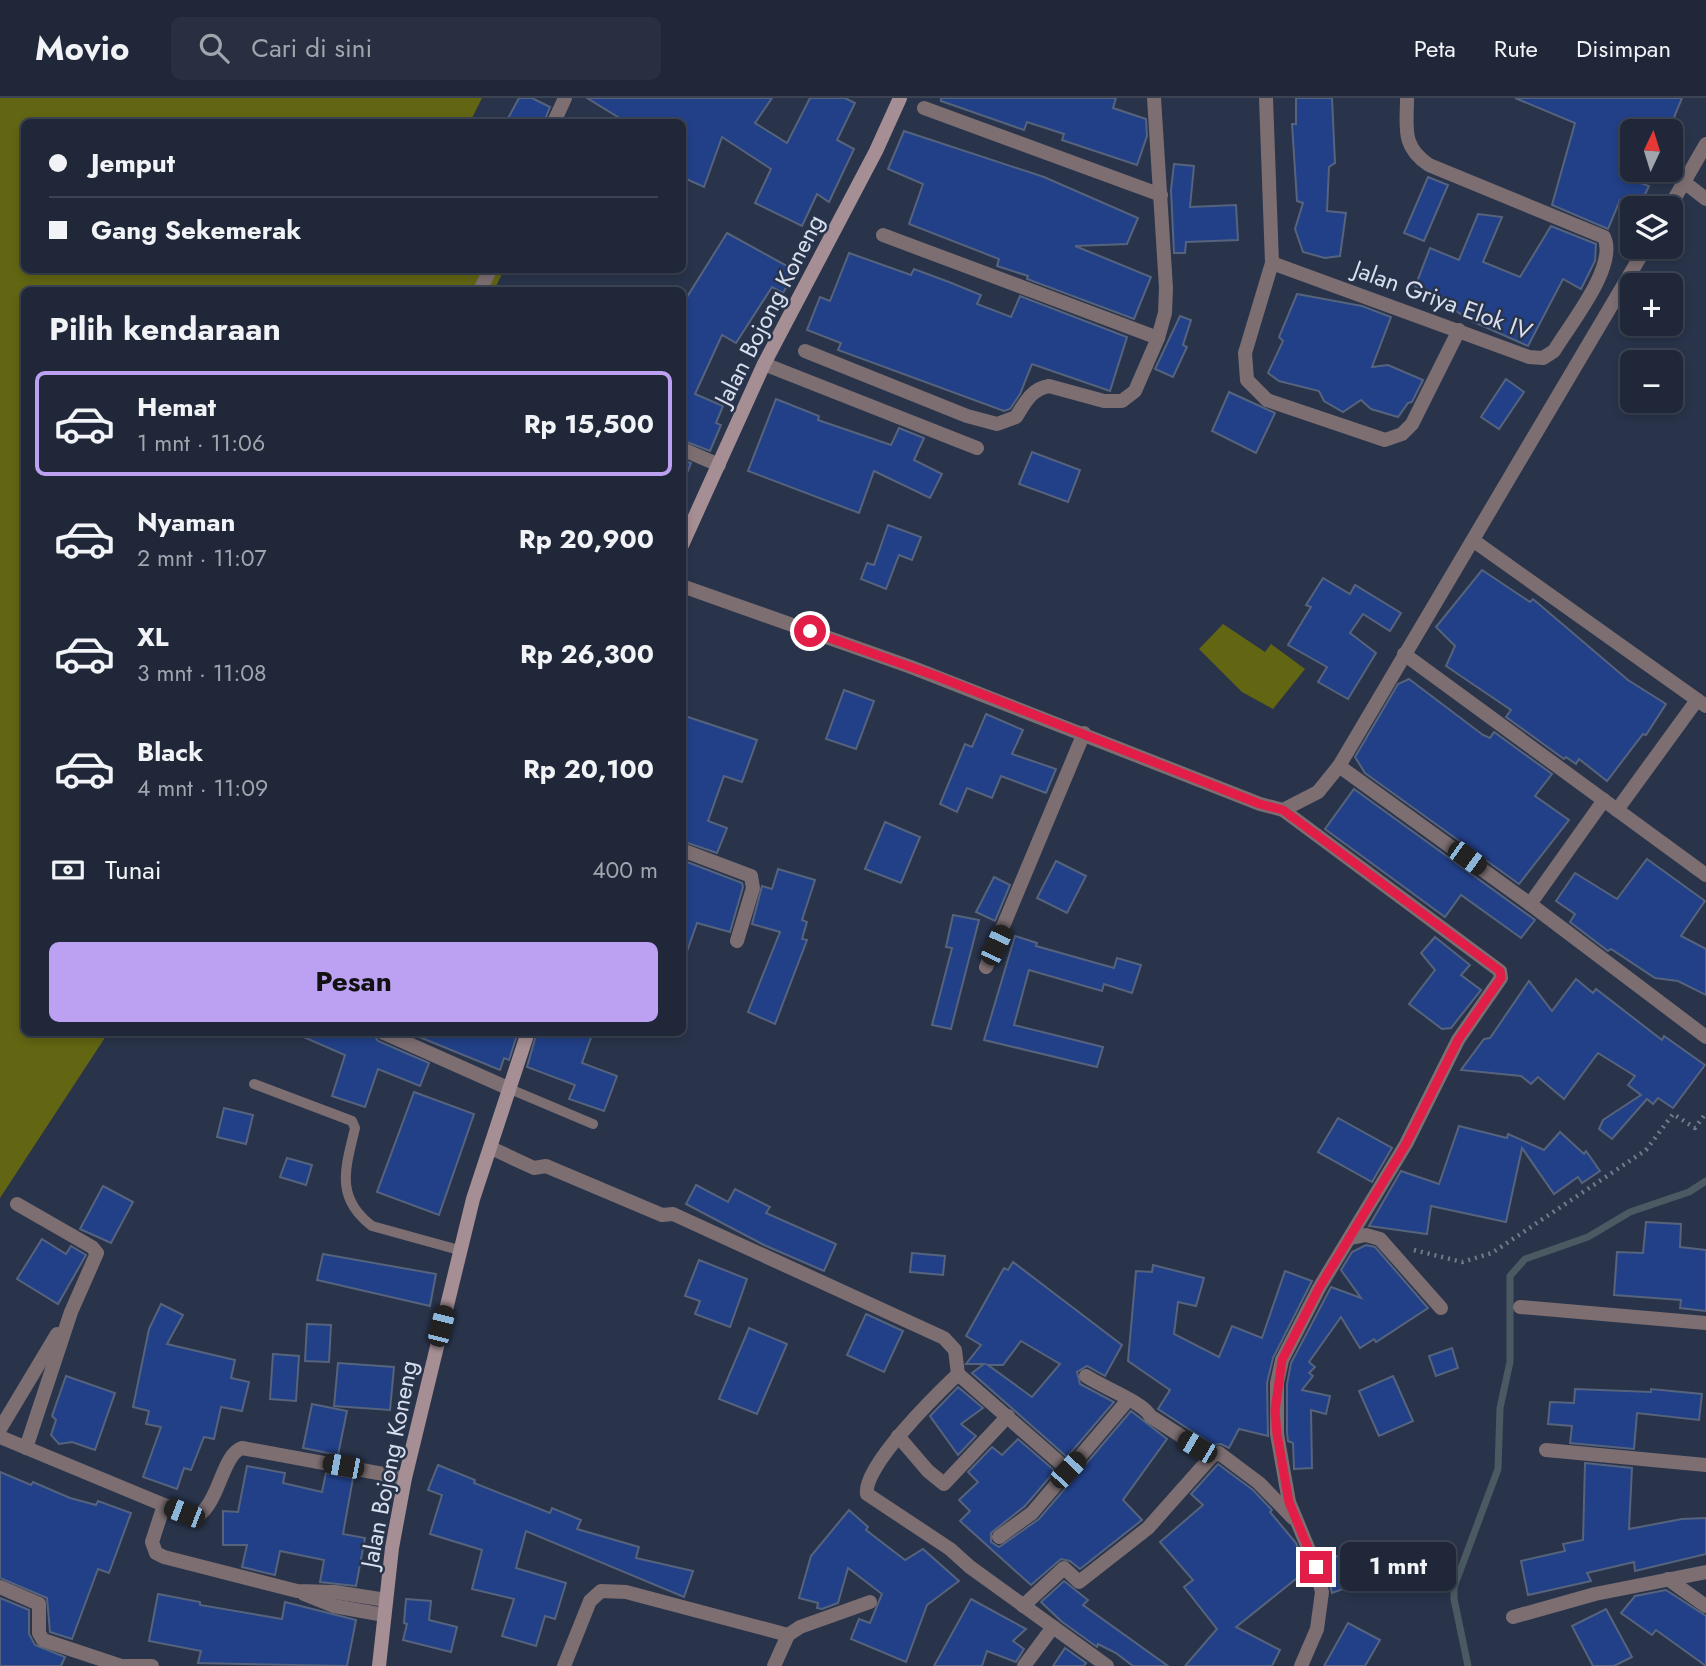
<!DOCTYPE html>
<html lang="id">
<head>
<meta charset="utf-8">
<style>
	body { margin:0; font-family:Jost,sans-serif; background:#272f40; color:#f1f3f6; height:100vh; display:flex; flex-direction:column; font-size:26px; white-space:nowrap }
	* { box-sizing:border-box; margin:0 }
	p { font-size:23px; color:#a1a5ae }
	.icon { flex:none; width:38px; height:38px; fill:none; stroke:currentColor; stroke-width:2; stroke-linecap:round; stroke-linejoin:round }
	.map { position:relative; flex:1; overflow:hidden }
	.sheet { position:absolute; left:21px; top:189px; width:665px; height:749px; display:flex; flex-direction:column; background:#1f2738; border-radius:10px; box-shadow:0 4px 10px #0003,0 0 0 2px #3c4453 }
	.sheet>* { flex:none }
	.banner { position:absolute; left:21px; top:21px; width:665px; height:154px; border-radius:10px; box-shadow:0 4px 10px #0003,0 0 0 2px #3c4453; display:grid; align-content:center; height:154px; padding:0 28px; background:#1f2738 }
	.needle { width:46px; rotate:4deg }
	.controls { position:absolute; left:1620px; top:21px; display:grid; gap:14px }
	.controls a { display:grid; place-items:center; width:63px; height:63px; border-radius:10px; background:#1f2738; box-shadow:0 4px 10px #0003,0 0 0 2px #3c4453; font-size:35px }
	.end { position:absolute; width:32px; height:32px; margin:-16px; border:9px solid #e11d48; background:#fff; box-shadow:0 0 0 4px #fff }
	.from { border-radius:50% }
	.bubble { position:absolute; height:49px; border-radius:10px; background:#1f2738; box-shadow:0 4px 10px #0003,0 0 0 2px #3c4453; font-size:23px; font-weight:700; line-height:49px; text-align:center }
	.car { position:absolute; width:21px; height:42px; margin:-21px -10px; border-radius:9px; box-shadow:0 0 5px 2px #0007; background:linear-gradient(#222 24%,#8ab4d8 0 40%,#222 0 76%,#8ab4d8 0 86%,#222 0) }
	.banner b { display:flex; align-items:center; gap:24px; height:66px; font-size:26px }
	.banner b+b { border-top:2px solid #3c4453 }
	.banner i { width:18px; height:18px; background:#f1f3f6 }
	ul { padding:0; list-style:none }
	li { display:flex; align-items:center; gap:21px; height:105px; margin:0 14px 10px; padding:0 14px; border:4px solid transparent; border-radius:10px }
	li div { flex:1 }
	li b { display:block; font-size:26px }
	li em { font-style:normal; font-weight:700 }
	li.current { border-color:#bca0f2 }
	li>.icon { width:63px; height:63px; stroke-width:1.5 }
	h2 { padding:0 28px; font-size:32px; line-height:84px }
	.pay { display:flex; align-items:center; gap:18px; height:77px; padding:0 28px; font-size:26px }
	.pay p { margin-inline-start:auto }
	.cta { display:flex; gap:14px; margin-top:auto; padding:14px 28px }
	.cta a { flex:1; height:80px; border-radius:10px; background:#bca0f2; color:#111; font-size:28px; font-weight:700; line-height:80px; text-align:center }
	header { display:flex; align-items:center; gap:42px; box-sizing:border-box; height:98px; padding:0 35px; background:#1f2738; border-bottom:2px solid #3c4453 }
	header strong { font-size:33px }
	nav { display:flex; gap:38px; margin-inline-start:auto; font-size:24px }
	.search { width:490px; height:63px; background:#272f40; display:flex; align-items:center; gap:18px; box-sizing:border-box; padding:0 24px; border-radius:10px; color:#a1a5ae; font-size:26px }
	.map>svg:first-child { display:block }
</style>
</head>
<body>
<header>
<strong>Movio</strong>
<div class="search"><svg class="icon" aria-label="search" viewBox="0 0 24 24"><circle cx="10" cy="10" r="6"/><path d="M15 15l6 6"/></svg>Cari di sini</div>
<nav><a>Peta</a><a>Rute</a><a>Disimpan</a></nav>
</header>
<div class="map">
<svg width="1706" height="1568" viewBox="0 0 1706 1568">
	<rect width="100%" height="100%" fill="#29344b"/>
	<g fill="#626512">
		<polygon points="0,0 482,0 470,24 24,24 24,172 504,172 494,192 24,192 24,934 108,935 0,1100"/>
		<polygon points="1223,526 1265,554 1271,546 1305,571 1273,611 1242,594 1199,551"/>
	</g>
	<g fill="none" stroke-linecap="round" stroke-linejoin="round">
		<polyline stroke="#4b5a62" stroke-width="7" points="1468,1568 1454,1501 1454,1489 1498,1371 1500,1310 1510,1264 1510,1178 1525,1161 1588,1139 1630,1114 1689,1094 1706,1083"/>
	</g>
	<g fill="#224088" stroke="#56637c" stroke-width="2" fill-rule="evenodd">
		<polygon points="519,0 532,0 550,9 544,24 506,24"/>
		<polygon points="587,0 772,0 755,25 787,45 810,0 845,0 855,5 837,42 854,51 829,104 817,96 802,128 755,105 771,71 722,39 704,89 682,79 682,24 626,24"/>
		<polygon points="941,0 1116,0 1113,10 1146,21 1147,38 1137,67 1062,42 1064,36 1027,24 1024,32 941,3"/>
		<polygon points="1296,0 1332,0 1335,65 1329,69 1327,113 1346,115 1340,158 1325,160 1303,154 1295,131 1303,105 1297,103 1292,26 1296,26"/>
		<polygon points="1515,0 1682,0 1670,29 1665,26 1662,33 1633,33 1633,74 1629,81 1649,88 1639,109 1620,102 1608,131 1552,107 1575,25"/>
		<polygon points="904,33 1044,79 1138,120 1127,146 1075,148 1151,179 1134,221 1027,181 1028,178 997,168 999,161 909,126 923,86 888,71"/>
		<polygon points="1174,66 1194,68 1190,109 1236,107 1238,142 1186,144 1185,155 1174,155 1171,92"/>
		<polygon points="1428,79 1448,87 1424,143 1404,135"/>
		<polygon points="1478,116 1502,119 1483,164 1520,179 1551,128 1596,146 1595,163 1581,191 1563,181 1528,248 1469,222 1452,210 1455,205 1415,189 1430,150 1459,162"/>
		<polygon points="727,135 796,173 783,195 772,189 736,245 722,237 695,296 723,308 716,325 721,327 710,353 682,342 682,207"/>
		<polygon points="849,155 911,177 914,171 949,184 981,197 977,206 1011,219 1020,198 1127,239 1110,293 1032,266 1020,296 1010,311 1004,313 838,252 841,245 807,232 820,199 830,203"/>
		<polygon points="1297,196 1362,208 1391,219 1372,269 1388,267 1423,282 1412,304 1408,305 1398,319 1371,311 1361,302 1343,314 1324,303 1319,293 1279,283 1268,275 1283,243 1279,239"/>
		<polygon points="1180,218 1191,222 1183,247 1187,249 1173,279 1155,271"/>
		<polygon points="1506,281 1524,294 1499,331 1481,319"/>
		<polygon points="1229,294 1275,315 1256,355 1212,333"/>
		<polygon points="776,301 819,318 818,322 891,347 899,330 924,340 914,362 942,376 930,400 874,373 859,415 748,373"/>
		<polygon points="1032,354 1080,372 1068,404 1019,386"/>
		<polygon points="682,362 691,365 683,385 682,385"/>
		<polygon points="888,427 921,439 912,462 899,457 886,491 861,481 867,465 874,467"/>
		<polygon points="1482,472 1530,504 1533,501 1628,582 1666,606 1646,637 1643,636 1607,683 1579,661 1576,666 1566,659 1564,661 1506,619 1511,612 1446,568 1455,548 1436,529"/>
		<polygon points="1323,480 1350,496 1355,487 1401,515 1390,533 1363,516 1350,535 1376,555 1348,601 1318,584 1327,569 1288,547 1311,509 1306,507"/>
		<polygon points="1409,581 1483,637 1490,640 1494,634 1552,676 1535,698 1569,722 1519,786 1365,675 1355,659 1398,586"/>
		<polygon points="844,592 874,603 856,651 826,641"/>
		<polygon points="986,616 1023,632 1012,656 1056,671 1046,695 1001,678 992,700 967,690 957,714 940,706 965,646 972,649"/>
		<polygon points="682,617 757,642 742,684 724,678 708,723 727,730 717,755 682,743"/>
		<polygon points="1354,691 1535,822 1521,840 1461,797 1445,819 1325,731"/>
		<polygon points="885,724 920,739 901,785 865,771"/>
		<polygon points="1647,761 1705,803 1681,838 1706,851 1706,897 1678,883 1655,880 1611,851 1608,853 1570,824 1575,816 1556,803 1575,775 1617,801"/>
		<polygon points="682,762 742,785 743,789 730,834 697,825 685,859 682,859"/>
		<polygon points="1056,763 1086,778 1067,815 1037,800"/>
		<polygon points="778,771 815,782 802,822 807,824 802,841 807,842 775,926 748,914 780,834 752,826 762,788 772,791"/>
		<polygon points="994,779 1010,787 995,823 976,814"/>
		<polygon points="953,817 979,822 951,931 932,927 952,850 946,849"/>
		<polygon points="1015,838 1037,845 1036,848 1114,870 1117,860 1141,867 1132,895 1104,886 1102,893 1029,872 1014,927 1103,949 1097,969 984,942"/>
		<polygon points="1435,839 1470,867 1461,877 1481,892 1451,930 1442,931 1409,906 1435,872 1421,855"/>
		<polygon points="1576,881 1593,895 1596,891 1662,942 1664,938 1705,967 1673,1010 1658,1000 1653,1006 1647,1001 1612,1041 1599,1031 1603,1022 1641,997 1628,987 1635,978 1598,955 1564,1001 1538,979 1531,986 1521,978 1461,972 1484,941 1490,940 1529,883 1552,913"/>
		<polygon points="292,934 372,934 378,943 429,965 420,988 378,971 365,1009 332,998 345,957"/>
		<polygon points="407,934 518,934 509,962 504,960 500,972"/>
		<polygon points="537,934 593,934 582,965 617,978 604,1013 569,1001 575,987 527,969"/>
		<polygon points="414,994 474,1016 439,1117 377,1094"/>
		<polygon points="224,1010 253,1017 246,1046 217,1039"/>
		<polygon points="1338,1020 1392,1050 1372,1084 1318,1054"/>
		<polygon points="1459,1028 1507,1040 1508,1036 1544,1052 1560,1034 1584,1056 1586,1053 1600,1073 1582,1085 1578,1079 1554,1096 1522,1050 1506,1124 1431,1108 1427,1136 1369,1128 1401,1073 1439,1086"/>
		<polygon points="287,1060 312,1067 306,1087 280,1079"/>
		<polygon points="696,1087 728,1104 735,1091 770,1109 766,1115 836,1146 824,1173 764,1147 686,1106"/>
		<polygon points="103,1088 133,1104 111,1145 80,1131"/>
		<polygon points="1646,1124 1681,1126 1680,1149 1706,1152 1706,1213 1680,1210 1681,1202 1614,1197 1617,1154 1643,1155"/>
		<polygon points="42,1141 66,1156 71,1148 86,1157 58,1206 17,1181"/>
		<polygon points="1366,1147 1375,1149 1428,1210 1376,1244 1374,1241 1360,1250 1341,1219 1309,1264 1315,1269 1309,1275 1313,1278 1302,1292 1330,1298 1326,1316 1311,1312 1312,1370 1294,1371 1293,1345 1288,1343 1287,1335 1287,1286 1291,1265 1331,1189 1361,1200 1341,1172 1352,1154"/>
		<polygon points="912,1155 945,1158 943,1177 910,1174"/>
		<polygon points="323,1156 436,1176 430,1208 317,1182"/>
		<polygon points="699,1162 747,1181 730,1229 695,1216 700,1203 685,1198"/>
		<path d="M1013 1164 1122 1247 1105 1278 1087 1268 1077 1274 1080 1286 1114 1304 1067 1359 972 1275 984 1266H966L981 1247 966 1238 1004 1170 1008 1172ZM1021 1243 1060 1266 1032 1299 988 1267H1003Z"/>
		<polygon points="1153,1167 1204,1180 1196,1208 1178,1204 1174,1236 1219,1259 1232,1228 1262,1240 1285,1173 1312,1183 1273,1260 1267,1285 1268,1338 1239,1331 1229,1350 1221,1346 1213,1347 1158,1311 1170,1292 1128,1263 1136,1173 1152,1174"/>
		<polygon points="161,1206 183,1217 167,1246 235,1262 231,1280 249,1284 242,1313 221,1309 214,1341 204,1339 191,1372 184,1370 177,1391 143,1379 161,1329 146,1326 149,1313 133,1309 149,1231"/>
		<polygon points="866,1216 903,1233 884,1274 847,1257"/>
		<polygon points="307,1226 331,1227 329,1264 305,1263"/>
		<polygon points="749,1230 787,1246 757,1316 719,1301"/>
		<polygon points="1452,1250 1458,1270 1436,1278 1429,1258"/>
		<polygon points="273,1256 299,1258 296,1303 270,1301"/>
		<polygon points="338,1265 394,1269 390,1312 334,1308"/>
		<polygon points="66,1278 115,1295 95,1352 72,1344 59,1346 51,1337 56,1322 52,1318"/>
		<polygon points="1393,1278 1413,1323 1379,1338 1359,1293"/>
		<polygon points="958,1289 983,1310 961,1326 976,1338 958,1357 930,1318"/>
		<polygon points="1575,1291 1651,1294 1651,1291 1702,1296 1699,1322 1637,1315 1634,1351 1570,1345 1572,1328 1548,1326 1550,1304 1574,1305"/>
		<polygon points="312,1306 347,1313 338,1357 303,1350"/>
		<polygon points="1131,1313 1167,1341 1123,1402 1142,1422 1080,1471 1070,1463 1061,1461 1031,1487 960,1423 970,1413 959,1402 978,1384 968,1374 992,1349 1002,1357 1018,1341 1055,1373 1025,1408 991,1435 991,1444 999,1449 1039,1421"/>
		<polygon points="1585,1365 1632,1370 1629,1431 1682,1421 1706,1420 1706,1456 1635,1473 1634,1464 1587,1475 1591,1483 1528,1497 1521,1463 1565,1453 1563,1446 1583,1442"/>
		<polygon points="1218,1366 1253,1392 1272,1412 1270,1414 1296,1445 1307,1472 1236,1529 1280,1552 1272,1568 1185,1568 1217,1531 1184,1489 1193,1482 1160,1444 1203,1407 1191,1396"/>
		<polygon points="438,1367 475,1382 474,1385 550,1415 552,1410 581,1422 577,1431 639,1449 636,1460 693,1473 684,1499 526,1433 516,1470 566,1485 555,1521 545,1518 536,1548 502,1538 514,1501 472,1491 482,1452 430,1436 442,1397 428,1392"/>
		<polygon points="247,1368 285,1375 283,1385 322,1394 326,1375 353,1380 343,1436 365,1440 356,1488 320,1484 324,1462 280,1453 275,1477 242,1469 247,1447 223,1447 223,1413 238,1414"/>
		<polygon points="0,1374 31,1387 33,1384 70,1400 96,1407 98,1403 131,1415 109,1475 98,1471 72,1541 50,1534 47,1500 0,1480"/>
		<polygon points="849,1412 868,1429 866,1432 905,1462 923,1451 959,1483 927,1507 906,1564 851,1541 859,1521 870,1525 882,1496 848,1470 838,1505 822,1511 817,1510 818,1505 799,1500 811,1458"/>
		<polygon points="1349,1454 1357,1486 1332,1495 1324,1463"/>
		<polygon points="1064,1483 1088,1502 1083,1507 1168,1568 1133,1568 1116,1555 1098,1546 1097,1549 1061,1523 1041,1504"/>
		<polygon points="1666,1492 1706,1518 1706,1568 1656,1532 1652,1537 1621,1515 1635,1498"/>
		<polygon points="158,1496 200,1504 200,1507 282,1521 285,1504 356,1522 347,1568 198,1565 201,1553 149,1543"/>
		<polygon points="0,1500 29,1512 29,1536 35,1547 65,1559 61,1568 0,1568"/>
		<polygon points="406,1501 431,1503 429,1522 457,1529 451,1554 403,1542 407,1526 404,1525"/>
		<polygon points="971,1501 1026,1531 1013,1543 1024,1551 1016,1564 987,1553 982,1568 934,1568"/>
		<polygon points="1606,1511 1632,1559 1614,1568 1593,1568 1572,1528"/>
		<polygon points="1348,1525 1380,1542 1365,1568 1324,1568"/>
		<polygon points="1065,1550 1086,1565 1084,1568 1053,1568"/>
	</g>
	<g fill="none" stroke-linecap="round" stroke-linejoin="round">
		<polyline stroke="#717b8e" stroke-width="4.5" stroke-dasharray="2 5" stroke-linecap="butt" points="1414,1152 1462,1164 1492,1155 1646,1052 1673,1016 1695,1030 1706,1015"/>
		<g stroke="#7d6e71" stroke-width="10">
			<path d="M254 986 352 1023 355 1030C346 1069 334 1099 372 1128L459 1152"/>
			<polyline points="510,991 593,1026"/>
		</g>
		<g stroke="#7d6e71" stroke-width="14">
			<polyline points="1266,0 1272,165 1245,255 1247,282 1267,302 1385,342 1402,336 1412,326 1459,232"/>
			<polyline points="924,10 1161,97"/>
			<polyline points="554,24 565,0"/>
			<polyline points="1684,84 1706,101"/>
			<polyline points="1669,110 1706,46"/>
			<polyline points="883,137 1158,240"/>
			<path d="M1272 165 1529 259 1543 260 1554 253C1570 226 1618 168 1604 139L1429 67C1401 48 1407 30 1407 0"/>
			<polyline points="480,192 490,172"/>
			<path d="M805 253 967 318 997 326 1016 319C1025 305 1031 291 1049 288L1104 303H1122L1135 293 1158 240 1165 215 1166 190 1154 0"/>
			<polyline points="764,266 977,350"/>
			<polyline points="682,351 719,367"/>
			<polyline points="1474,443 1706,608"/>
			<polyline points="682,488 911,569 1260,706 1283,712 1318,694 1339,668 1646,149"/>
			<polyline points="1404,556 1706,777"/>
			<polyline points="1339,668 1530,806 1706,939"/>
			<polyline points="1283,712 1500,873 1501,880 1458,942 1406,1046 1319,1190 1282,1262 1277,1285 1277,1336 1289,1404 1316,1469 1322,1494 1317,1531 1301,1568"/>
			<polyline points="1617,712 1697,602"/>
			<polyline points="682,752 751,778 753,790 737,843"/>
			<polyline points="1530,806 1604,702"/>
			<polyline points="986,869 1084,635"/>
			<polyline points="382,934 510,991"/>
			<polyline points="491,1050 534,1070 546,1068 662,1117 673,1116 944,1240 955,1252 958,1276 1068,1372"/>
			<polyline points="17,1106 92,1149 97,1155 71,1214 26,1350"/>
			<polyline points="1351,1140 1366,1137 1380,1141 1441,1210"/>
			<polyline points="1520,1209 1706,1225"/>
			<path d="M958 1276C938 1295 862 1369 867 1396L950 1451 970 1469 1107 1568"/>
			<path d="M1086 1278C1102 1289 1145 1305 1150 1318L1212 1358 1219 1355 1259 1385 1293 1420"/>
			<polyline points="0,1331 57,1236"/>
			<polyline points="898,1338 928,1373 944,1386 1008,1318"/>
			<polyline points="0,1339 164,1407 152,1444 156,1455 164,1459 297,1493 335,1494 386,1502"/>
			<polyline points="1546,1352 1706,1367"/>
			<path d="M164 1407 199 1417C219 1403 223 1356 242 1350L405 1380"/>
			<polyline points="999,1439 1032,1415 1128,1302"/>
			<polyline points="1668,1481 1706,1508"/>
			<polyline points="0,1489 39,1506 39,1535 43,1542 121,1568"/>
			<polyline points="304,1496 334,1508 384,1517"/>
			<polyline points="1023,1508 1064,1470 1079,1484 1148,1430 1212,1358"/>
			<polyline points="1513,1519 1595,1496 1706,1474"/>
			<polyline points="125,1568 152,1568"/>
			<polyline points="564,1568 590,1503 601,1493 626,1494 788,1537"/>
			<polyline points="774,1568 788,1537 800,1529 870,1504"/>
			<polyline points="1024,1568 1053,1529"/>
		</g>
		<g stroke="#a58e94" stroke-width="14">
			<polyline points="682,447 764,266 876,53 900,0"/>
			<polyline points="379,1568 392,1450 405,1380 473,1101 528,934"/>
		</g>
	</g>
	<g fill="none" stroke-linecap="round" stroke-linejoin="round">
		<polyline stroke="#e11d48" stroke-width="9" points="810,533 936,578 1260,706 1283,712 1500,873 1501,880 1458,942 1406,1046 1319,1190 1282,1262 1275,1313 1277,1336 1289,1404 1316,1469"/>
	</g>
	<g text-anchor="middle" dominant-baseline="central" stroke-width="5" stroke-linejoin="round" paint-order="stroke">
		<g font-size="24" fill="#d8e0ef" stroke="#29344b">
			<text transform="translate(1443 202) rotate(20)">Jalan Griya Elok IV</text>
			<text transform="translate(769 212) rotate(-63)">Jalan Bojong Koneng</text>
			<text transform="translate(389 1366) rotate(-79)">Jalan Bojong Koneng</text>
		</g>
	</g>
</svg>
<div class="controls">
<a><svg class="needle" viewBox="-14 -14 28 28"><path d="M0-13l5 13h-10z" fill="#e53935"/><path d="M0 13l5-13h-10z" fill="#a1a5ae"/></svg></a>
<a><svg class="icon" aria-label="layers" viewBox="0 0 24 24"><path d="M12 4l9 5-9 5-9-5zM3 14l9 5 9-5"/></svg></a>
<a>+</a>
<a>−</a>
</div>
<i class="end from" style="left:810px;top:533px"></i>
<i class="end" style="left:1316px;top:1469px"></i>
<div class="bubble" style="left:1340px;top:1444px;width:116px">1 mnt</div>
<i class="car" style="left:1467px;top:760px;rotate:126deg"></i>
<i class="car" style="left:996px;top:847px;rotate:25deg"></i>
<i class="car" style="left:441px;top:1228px;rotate:14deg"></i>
<i class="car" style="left:1197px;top:1349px;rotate:300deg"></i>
<i class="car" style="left:343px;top:1368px;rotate:281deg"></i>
<i class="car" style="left:1068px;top:1372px;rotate:43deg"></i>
<i class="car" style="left:184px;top:1415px;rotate:291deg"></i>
<div class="banner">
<b><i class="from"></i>Jemput</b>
<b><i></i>Gang Sekemerak</b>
</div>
<section class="sheet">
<h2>Pilih kendaraan</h2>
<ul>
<li class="current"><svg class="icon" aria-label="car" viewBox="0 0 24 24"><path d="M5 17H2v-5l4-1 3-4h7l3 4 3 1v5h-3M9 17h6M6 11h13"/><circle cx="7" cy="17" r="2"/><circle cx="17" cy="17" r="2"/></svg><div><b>Hemat</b><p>1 mnt · 11:06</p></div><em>Rp 15,500</em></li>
<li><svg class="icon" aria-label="car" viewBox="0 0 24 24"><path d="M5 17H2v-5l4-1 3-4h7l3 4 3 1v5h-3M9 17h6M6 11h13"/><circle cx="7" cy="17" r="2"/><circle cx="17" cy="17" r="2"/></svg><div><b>Nyaman</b><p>2 mnt · 11:07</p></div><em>Rp 20,900</em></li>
<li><svg class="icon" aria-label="car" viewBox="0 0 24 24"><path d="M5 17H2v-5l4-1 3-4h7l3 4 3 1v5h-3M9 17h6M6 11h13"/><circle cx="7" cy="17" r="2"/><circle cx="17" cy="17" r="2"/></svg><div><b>XL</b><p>3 mnt · 11:08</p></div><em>Rp 26,300</em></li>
<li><svg class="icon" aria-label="car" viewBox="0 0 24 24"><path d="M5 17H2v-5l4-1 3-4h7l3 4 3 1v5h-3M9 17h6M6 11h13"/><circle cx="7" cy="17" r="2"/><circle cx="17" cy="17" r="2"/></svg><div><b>Black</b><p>4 mnt · 11:09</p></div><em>Rp 20,100</em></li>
</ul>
<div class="pay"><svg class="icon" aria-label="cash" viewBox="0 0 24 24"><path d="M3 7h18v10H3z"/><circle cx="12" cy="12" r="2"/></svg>Tunai<p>400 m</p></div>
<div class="cta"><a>Pesan</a></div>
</section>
</div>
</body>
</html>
